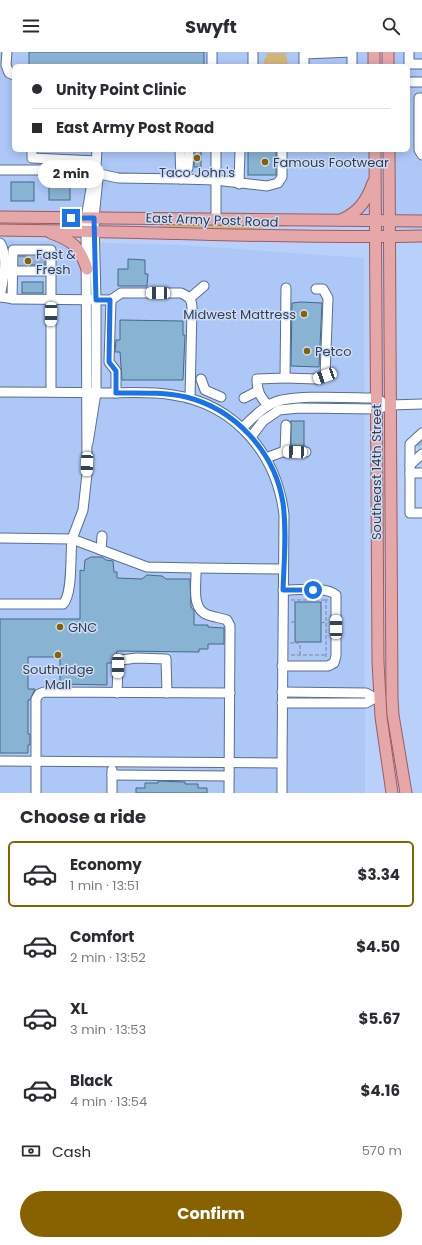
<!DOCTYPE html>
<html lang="en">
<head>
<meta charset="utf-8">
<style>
	body { margin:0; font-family:Poppins,sans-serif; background:#f2f2f3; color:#2b2b33; height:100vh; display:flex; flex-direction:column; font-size:15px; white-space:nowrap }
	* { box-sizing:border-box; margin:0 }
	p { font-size:13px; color:#7c7c81 }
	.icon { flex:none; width:22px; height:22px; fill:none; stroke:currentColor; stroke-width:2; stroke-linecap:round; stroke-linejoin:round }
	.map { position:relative; height:741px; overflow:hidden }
	.side { display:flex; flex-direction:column; background:#fff; flex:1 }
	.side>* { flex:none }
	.banner { position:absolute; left:12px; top:12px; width:398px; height:88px; border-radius:6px; box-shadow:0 2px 10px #0003; display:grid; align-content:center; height:88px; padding:0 20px; background:#fff }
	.end { position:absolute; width:18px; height:18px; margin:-9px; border:5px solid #1a73e8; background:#fff; box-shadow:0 0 0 2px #fff }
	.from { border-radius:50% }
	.bubble { position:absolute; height:28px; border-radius:14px; background:#fff; box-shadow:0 2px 10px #0003; font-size:13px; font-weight:700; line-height:28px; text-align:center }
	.car { position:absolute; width:12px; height:24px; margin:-12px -6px; border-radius:5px; box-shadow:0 0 3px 1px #0007; background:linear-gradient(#fff 24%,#345 0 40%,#fff 0 76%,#345 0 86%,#fff 0) }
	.banner b { display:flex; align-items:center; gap:14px; height:38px; font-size:15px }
	.banner b+b { border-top:1px solid #e1e1e2 }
	.banner i { width:10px; height:10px; background:#2b2b33 }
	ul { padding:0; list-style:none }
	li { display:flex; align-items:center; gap:12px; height:66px; margin:0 8px 6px; padding:0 12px; border:2px solid transparent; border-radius:6px }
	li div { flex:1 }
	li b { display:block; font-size:15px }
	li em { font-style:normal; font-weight:700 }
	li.active { border-color:#886100 }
	li>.icon { width:36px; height:36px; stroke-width:1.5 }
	h2 { padding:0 20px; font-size:18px; line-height:48px }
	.pay { display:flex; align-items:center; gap:10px; height:44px; padding:0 20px; font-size:15px }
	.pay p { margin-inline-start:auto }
	.cta { display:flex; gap:8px; margin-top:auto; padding:8px 20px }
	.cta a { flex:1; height:46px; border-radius:24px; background:#886100; color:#fff; font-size:16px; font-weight:700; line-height:46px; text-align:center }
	header { display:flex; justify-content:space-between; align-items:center; height:52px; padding:0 20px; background:#fff; font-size:18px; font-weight:700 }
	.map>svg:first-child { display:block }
</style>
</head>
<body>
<header><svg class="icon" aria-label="menu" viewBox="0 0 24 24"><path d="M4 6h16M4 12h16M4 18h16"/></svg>Swyft<svg class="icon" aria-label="search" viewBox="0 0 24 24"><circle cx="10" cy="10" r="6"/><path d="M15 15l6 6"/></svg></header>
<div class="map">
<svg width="422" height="741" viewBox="0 0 422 741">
	<rect width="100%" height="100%" fill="#b9d1fa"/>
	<g fill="#adc7f7">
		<polygon points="0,0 374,0 374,14 14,14 14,98 373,98 371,174 0,171"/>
		<polygon points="388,0 422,0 422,177 389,177 388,98 408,98 408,14 388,14"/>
		<polygon points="0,188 181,193 364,206 365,741 0,741"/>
	</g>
	<g fill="#d4b47a">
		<polygon points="270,1 286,1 288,14 264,14 264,7 266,6 266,2"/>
		<polygon points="195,171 291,172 291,174 223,179 159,176 159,174"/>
	</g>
	<g fill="#89b3d2" stroke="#436a86">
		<rect x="29" y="0" width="175" height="14"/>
		<polygon points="195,98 201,98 201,115 194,115"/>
		<rect x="248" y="98" width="28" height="25"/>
		<rect x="49" y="125" width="21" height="23"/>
		<rect x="11" y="130" width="23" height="19"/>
		<rect x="19" y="204" width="26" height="9"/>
		<polygon points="128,207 145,208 145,222 148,222 147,234 118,234 118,217 128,217"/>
		<rect x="22" y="230" width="21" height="11"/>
		<polygon points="301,250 322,251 319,315 291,314 292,251"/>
		<polygon points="120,268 183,269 183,283 185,283 183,328 122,328 120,300 115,300 116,288 120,288"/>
		<rect x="291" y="369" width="13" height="25"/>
		<polygon points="91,505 102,505 106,508 113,509 114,520 117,520 117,526 142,527 147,523 162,524 166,527 190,527 191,555 194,559 194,573 208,573 208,575 224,576 224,592 208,592 208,597 199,597 199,600 117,599 116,604 113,611 107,611 107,633 60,632 60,605 28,605 28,637 35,637 30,648 28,648 28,682 30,682 30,693 28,693 28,701 0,701 0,567 80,567 80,518 84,519 85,508"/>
		<rect x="295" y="550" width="26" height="40"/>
		<polygon points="158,729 185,730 185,732 198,732 198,736 207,736 207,741 136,741 136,736 145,736 145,731 158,731"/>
	</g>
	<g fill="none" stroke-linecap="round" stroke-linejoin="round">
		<g stroke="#9eb3d8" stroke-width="9" stroke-dasharray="9 4.5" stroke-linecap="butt">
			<polyline points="32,200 32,215"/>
			<polyline points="43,200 43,215"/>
			<polyline points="21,214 22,200"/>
			<polyline points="418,389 422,392"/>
		</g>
		<defs>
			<g id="minor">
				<polyline points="7,0 6,13 9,21 14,23"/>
				<polyline points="409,0 409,12 422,12"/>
				<polyline points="212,14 212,0"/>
				<polyline points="253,14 253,0"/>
				<polyline points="304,14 304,2 352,0 352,14"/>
				<polyline points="408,30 422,30"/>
				<polyline points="422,46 419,46 419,98 422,103"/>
				<polyline points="32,98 32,106 96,109"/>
				<polyline points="96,114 97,98"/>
				<polyline points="0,118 82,118 118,126 181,127 180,98"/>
				<polyline points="181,125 188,116 189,98"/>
				<polyline points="181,127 215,128 267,134 278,131 282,125 282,98"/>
				<polyline points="239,132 240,98"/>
				<polyline points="216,167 216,98"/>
				<path d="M0 191C9 205 3 229 0 245"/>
				<polyline points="13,219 51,219"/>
				<path d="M0 245 15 247 111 248 121 241H181C189 245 192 247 192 256L190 346"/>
				<polyline points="190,246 204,234"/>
				<polyline points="12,247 13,198 51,198 51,340"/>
				<polyline points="111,248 109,310 116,319 116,341"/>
				<polyline points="285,326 317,327 325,324 328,246 323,237 316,237"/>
				<polyline points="201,327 205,338 221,345"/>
				<path d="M0 340C34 340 69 340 103 341 126 341 150 339 173 343 235 352 277 402 284 463L282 711 0 709"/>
				<polyline points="244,346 258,339"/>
				<path d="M268 353C260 345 257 339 257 327L285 326 286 236"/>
				<path d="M242 376C252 367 261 356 273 351 291 342 353 346 376 346L381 349"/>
				<polyline points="422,381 410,392 410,421 422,421"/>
				<polyline points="251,385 263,369 279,358 299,356 377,357 390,353 422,352"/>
				<path d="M88 391 96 341V248L94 166 98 126 96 121 93 125 86 166 87 422 83 458 72 487 147 515 196 516C197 531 190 557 208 563 214 565 221 566 227 568L230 574 229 741"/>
				<polyline points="285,400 286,373"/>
				<polyline points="266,406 282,400 306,400"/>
				<polyline points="410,413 422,402"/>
				<polyline points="410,421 410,461 422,461"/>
				<path d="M0 486 72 487C70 503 73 542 63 552H0"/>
				<polyline points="101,498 102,484"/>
				<polyline points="196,516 283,517"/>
				<path d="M282 614H328L334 611 336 604V543C327 534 296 538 283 538"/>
				<polyline points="282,640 366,641 375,646 380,646"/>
				<polyline points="117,641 118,614 121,608 137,606 166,607 167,641"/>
				<polyline points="282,651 366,651 375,646"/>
				<polyline points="282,711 282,741"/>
				<polyline points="112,723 229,724"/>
				<polyline points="36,741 36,647 39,642 44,640 230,641"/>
				<polyline points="112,741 112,718"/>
			</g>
			<g id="major">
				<polyline points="388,0 388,14"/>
				<polyline points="374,14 374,0"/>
				<polyline points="375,98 378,610 381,665 392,741"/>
				<polyline points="389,98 392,646 393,663 406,741"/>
				<polyline points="0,165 422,169"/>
				<path d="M341 168C359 160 367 148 373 131"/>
				<path d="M0 178C141 179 281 187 422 184"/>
				<path d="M51 181C73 189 79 194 87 217"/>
			</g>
		</defs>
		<use href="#minor" stroke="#596e92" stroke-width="11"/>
		<use href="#major" stroke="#9b5c62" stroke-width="13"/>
		<g stroke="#7687a4" stroke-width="1" stroke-dasharray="4 2" stroke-linecap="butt">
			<polyline points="326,547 326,606"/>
			<polyline points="291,548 328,548"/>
			<polyline points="291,570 295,570"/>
			<polyline points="321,571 326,570"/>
			<polyline points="290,591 299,591"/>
			<polyline points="291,603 326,603"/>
			<polyline points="300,603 300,590"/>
		</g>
		<use href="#minor" stroke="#fff" stroke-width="9"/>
		<use href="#major" stroke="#e5a7a7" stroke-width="11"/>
	</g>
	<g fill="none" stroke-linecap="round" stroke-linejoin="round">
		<path stroke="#1a73e8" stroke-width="5" d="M71 166H94L96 248H110L109 310 116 319V341C139 341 163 340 186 345 235 357 275 400 283 451 287 479 284 510 283 538H313"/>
	</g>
	<g fill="#886100" stroke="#cfdef7" stroke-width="1.5">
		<circle cx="197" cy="106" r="4"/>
		<circle cx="265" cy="110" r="4"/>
		<circle cx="28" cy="209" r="4"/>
		<circle cx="304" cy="262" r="4"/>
		<circle cx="307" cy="299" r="4"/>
		<circle cx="60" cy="575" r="4"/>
		<circle cx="58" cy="603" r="4"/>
	</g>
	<g text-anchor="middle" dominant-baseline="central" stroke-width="3" stroke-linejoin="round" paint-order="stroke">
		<g font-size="13" fill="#333d4e" stroke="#cfdef7" text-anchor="start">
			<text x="273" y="110">Famous Footwear</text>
			<text x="197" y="120" text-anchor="middle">Taco John's</text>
			<text x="36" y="202">Fast &amp;<tspan x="36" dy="15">Fresh</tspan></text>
			<text x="296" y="262" text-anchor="end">Midwest Mattress</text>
			<text x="315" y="299">Petco</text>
			<text x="68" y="575">GNC</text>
			<text x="58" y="617" text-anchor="middle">Southridge<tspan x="58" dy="15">Mall</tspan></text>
		</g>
		<g font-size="13" fill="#333d4e" stroke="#cfdef7">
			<text transform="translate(212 168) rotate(2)">East Army Post Road</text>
			<text transform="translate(376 420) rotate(-90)">Southeast 14th Street</text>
		</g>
	</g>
</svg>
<i class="end from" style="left:313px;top:538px"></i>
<i class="end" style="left:71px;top:166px"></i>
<div class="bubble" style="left:38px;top:108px;width:66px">2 min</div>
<i class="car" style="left:158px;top:241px;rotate:271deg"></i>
<i class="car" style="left:51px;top:262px;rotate:181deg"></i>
<i class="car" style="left:325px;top:324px;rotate:250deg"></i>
<i class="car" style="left:295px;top:400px;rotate:272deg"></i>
<i class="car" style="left:87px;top:412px;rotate:182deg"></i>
<i class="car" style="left:336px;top:575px;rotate:0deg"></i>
<i class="car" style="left:118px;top:614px;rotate:181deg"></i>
<div class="banner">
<b><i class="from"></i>Unity Point Clinic</b>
<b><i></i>East Army Post Road</b>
</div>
</div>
<section class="side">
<h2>Choose a ride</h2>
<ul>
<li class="active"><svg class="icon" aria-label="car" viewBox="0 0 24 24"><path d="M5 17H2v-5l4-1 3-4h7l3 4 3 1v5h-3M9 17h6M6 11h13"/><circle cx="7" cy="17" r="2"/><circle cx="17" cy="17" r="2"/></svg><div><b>Economy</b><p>1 min · 13:51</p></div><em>$3.34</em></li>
<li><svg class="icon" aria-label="car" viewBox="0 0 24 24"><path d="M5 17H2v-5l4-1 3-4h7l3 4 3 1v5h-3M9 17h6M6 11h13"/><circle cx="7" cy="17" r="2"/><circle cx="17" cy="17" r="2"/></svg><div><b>Comfort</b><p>2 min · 13:52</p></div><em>$4.50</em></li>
<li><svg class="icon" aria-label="car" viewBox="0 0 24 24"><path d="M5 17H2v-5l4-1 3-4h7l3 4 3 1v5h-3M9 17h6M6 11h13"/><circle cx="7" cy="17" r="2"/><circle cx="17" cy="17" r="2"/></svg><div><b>XL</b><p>3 min · 13:53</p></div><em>$5.67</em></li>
<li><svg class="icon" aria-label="car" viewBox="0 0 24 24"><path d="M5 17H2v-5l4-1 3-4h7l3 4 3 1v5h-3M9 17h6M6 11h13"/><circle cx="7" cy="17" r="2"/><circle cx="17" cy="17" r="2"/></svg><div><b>Black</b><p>4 min · 13:54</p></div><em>$4.16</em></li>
</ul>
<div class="pay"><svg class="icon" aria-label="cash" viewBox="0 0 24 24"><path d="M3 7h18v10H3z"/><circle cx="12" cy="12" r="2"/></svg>Cash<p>570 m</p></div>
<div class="cta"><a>Confirm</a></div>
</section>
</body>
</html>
